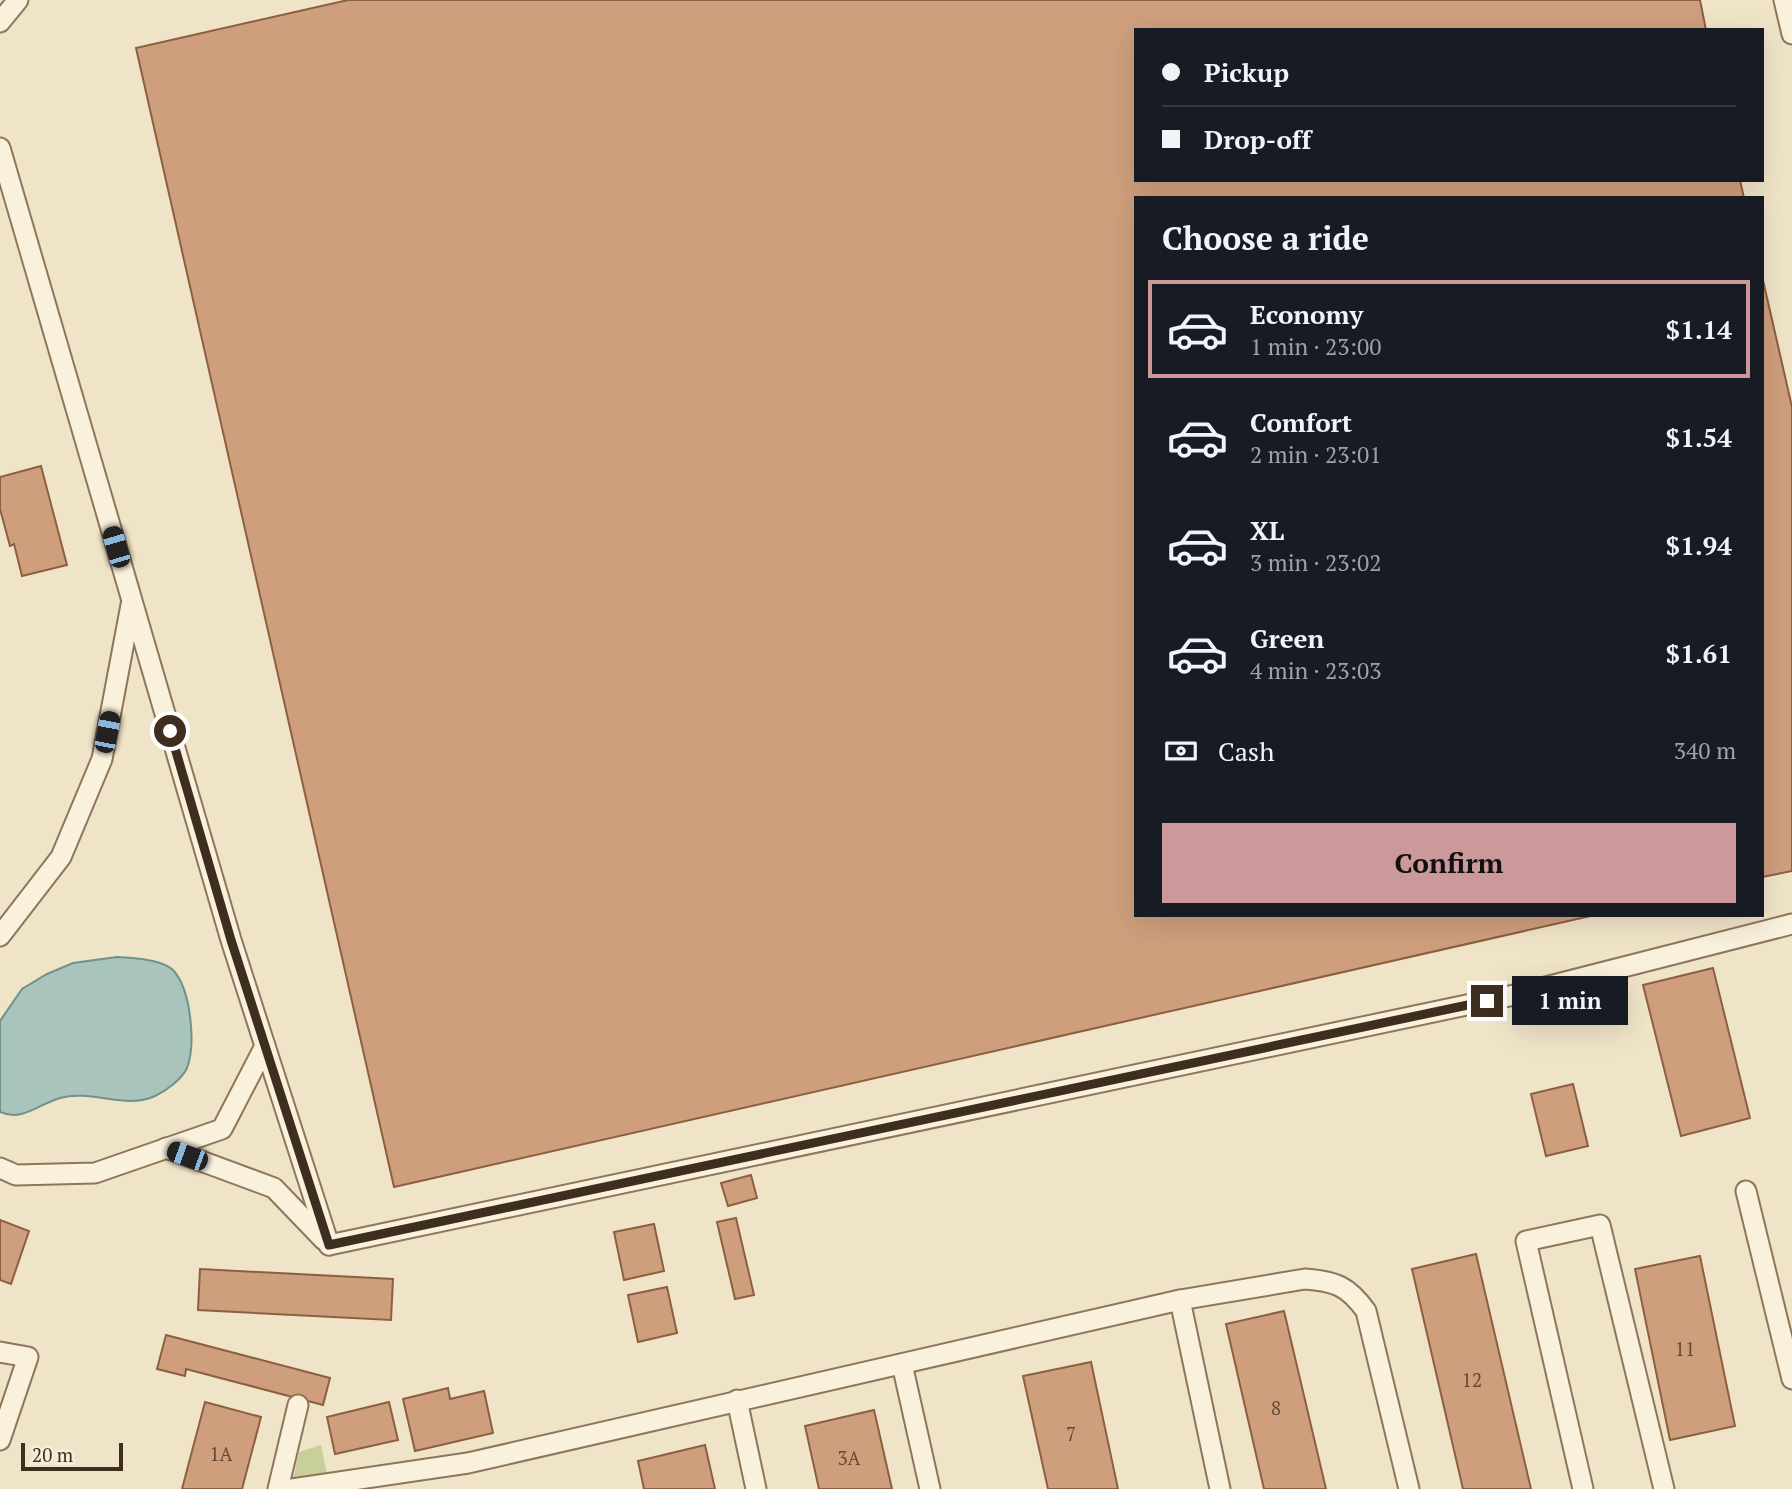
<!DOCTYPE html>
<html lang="en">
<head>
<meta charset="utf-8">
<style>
	body { margin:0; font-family:"PT Serif",serif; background:#242831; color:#f1f3f6; height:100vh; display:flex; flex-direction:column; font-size:26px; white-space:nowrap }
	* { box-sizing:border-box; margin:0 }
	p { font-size:23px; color:#9ea1a6 }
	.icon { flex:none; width:38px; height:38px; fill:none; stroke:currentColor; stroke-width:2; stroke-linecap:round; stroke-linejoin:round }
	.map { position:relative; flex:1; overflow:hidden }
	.panel { position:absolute; left:1134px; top:196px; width:630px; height:721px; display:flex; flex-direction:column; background:#171b24; border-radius:0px; box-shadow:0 7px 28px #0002 }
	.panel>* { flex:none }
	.hud { position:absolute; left:1134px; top:28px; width:630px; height:154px; border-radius:0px; box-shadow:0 7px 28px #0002; display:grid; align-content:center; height:154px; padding:0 28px; background:#171b24 }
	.scale { position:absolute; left:21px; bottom:18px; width:102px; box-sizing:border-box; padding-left:7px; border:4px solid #3d2e20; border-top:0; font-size:19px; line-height:24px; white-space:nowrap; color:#3d2e20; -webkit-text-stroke:5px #f7eed8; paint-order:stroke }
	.end { position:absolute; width:32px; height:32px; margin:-16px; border:9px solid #3d2e20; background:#fff; box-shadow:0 0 0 4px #fff }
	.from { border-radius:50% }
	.bubble { position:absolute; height:49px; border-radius:0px; background:#171b24; box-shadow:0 7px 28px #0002; font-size:23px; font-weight:600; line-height:49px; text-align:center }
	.car { position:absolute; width:21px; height:42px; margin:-21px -10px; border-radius:9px; box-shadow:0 0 5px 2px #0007; background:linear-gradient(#222 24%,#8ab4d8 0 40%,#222 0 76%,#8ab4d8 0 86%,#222 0) }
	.hud b { display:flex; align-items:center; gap:24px; height:66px; font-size:26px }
	.hud b+b { border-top:2px solid #363941 }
	.hud i { width:18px; height:18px; background:#f1f3f6 }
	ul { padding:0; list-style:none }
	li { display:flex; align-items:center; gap:21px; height:98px; margin:0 14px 10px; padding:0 14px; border:4px solid transparent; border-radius:0px }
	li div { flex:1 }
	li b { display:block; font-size:26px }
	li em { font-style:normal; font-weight:600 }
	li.selected { border-color:#cc999b }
	li>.icon { width:63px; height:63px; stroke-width:1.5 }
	h2 { padding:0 28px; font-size:32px; line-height:84px }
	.pay { display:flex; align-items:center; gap:18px; height:77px; padding:0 28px; font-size:26px }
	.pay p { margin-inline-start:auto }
	.primary-button { display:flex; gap:14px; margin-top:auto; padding:14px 28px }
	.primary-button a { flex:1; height:80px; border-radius:0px; background:#cc999b; color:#111; font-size:28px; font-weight:600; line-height:80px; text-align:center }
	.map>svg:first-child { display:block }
</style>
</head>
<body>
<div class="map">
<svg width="1792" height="1489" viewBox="0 0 1792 1489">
	<rect width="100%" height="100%" fill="#f0e4c8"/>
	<polygon fill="#c9cf9b" points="321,1445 330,1489 291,1489 299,1452"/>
	<path fill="#a9c4bc" stroke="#6f938a" stroke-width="2" d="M117 957C132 958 162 959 173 970 191 989 196 1044 187 1068 182 1079 166 1091 155 1096 125 1110 92 1089 60 1098 39 1104 22 1122 0 1112V1021L22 989 47 974 73 963Z"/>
	<g fill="#cf9f7d" stroke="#8d5f41" stroke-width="2">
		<polygon points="348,0 1700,0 1706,30 1136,30 1136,180 1740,180 1744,198 1136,198 1136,915 1595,915 394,1187 136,48"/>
		<polygon points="1762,276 1792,407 1792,871 1762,877"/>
		<polygon points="41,466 67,565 22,576 14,544 10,546 0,509 0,477"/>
		<polygon points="1713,968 1750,1118 1681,1136 1643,985"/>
		<polygon points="1573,1084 1588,1146 1546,1156 1531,1094"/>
		<polygon points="751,1175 757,1198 728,1206 721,1183"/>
		<polygon points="736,1218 754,1295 735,1299 717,1222"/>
		<polygon points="0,1220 29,1231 11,1284 0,1280"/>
		<polygon points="654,1224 664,1271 624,1280 614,1232"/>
		<polygon points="1476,1254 1531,1489 1463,1489 1412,1269"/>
		<polygon points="1700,1256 1735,1426 1670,1440 1635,1269"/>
		<polygon points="200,1269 393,1279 391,1320 198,1310"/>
		<polygon points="667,1287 677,1333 638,1342 628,1295"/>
		<polygon points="1284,1311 1326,1489 1264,1489 1226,1324"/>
		<polygon points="166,1335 330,1378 323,1405 186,1369 185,1376 157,1369"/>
		<polygon points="1091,1362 1118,1489 1048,1489 1023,1376"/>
		<polygon points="448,1388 450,1399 484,1391 493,1433 415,1451 403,1399"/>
		<polygon points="205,1402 261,1417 242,1489 182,1489"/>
		<polygon points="389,1402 398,1440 335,1454 327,1417"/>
		<polygon points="874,1410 892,1489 819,1489 805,1426"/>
		<polygon points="705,1445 715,1489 644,1489 638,1461"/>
	</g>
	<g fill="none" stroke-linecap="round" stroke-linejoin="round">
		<defs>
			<g id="service">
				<polyline points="1784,0 1792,34"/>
				<polyline points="0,22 18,0"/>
				<polyline points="0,148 231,940 329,1245"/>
				<polyline points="0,936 61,857 102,759 131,605"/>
				<polyline points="166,1148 274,1188 324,1240"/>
				<polyline points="0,1168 16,1175 95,1173 222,1129 265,1046"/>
				<polyline points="1746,1191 1792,1379"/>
				<polyline points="329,1245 1514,995 1792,924"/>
				<polyline points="1180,1300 1220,1489"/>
				<polyline points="0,1352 28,1357 0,1440"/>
				<polyline points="902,1364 930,1489"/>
				<polyline points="737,1400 756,1489"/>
				<polyline points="278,1489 298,1405"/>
				<path d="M292 1489 468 1463 1180 1300 1305 1279C1335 1281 1348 1286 1366 1311L1409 1489"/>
				<polyline points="1583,1489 1526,1241 1600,1225 1664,1489"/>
			</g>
		</defs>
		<use href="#service" stroke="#8d765c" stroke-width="23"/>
		<use href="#service" stroke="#faf1dc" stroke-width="19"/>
	</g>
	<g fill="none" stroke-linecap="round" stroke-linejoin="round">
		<polyline stroke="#3d2e20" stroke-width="9" points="170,731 231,940 329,1245 1487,1001"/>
	</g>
	<g text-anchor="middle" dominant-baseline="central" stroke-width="5" stroke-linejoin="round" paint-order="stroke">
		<g font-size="19" fill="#624a37">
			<text x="1685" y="1348">11</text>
			<text x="1472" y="1379">12</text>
			<text x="1276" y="1407">8</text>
			<text x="1071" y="1433">7</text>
			<text x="221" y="1453">1А</text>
			<text x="849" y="1457">3А</text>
		</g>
	</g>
</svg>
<div class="scale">20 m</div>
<i class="end from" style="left:170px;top:731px"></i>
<i class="end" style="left:1487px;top:1001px"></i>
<div class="bubble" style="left:1512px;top:976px;width:116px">1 min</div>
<i class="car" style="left:116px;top:547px;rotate:344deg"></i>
<i class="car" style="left:107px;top:732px;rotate:11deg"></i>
<i class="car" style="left:187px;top:1156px;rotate:290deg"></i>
<div class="hud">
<b><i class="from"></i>Pickup</b>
<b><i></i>Drop-off</b>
</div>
<section class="panel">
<h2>Choose a ride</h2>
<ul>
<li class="selected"><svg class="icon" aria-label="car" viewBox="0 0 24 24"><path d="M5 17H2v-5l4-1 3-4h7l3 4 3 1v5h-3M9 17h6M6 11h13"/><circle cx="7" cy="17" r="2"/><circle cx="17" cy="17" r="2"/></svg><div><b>Economy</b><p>1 min · 23:00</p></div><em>$1.14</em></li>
<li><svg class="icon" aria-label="car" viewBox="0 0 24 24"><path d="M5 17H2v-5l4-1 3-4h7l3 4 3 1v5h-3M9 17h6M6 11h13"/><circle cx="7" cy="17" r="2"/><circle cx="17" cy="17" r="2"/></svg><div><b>Comfort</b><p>2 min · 23:01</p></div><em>$1.54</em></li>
<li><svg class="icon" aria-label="car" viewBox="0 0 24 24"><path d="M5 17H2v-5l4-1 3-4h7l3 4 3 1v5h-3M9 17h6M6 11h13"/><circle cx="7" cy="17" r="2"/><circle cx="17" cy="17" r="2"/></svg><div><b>XL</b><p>3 min · 23:02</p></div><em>$1.94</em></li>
<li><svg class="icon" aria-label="car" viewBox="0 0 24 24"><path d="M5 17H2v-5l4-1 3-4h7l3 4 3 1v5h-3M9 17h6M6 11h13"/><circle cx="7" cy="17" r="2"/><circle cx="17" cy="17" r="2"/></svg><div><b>Green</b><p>4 min · 23:03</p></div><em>$1.61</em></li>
</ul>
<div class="pay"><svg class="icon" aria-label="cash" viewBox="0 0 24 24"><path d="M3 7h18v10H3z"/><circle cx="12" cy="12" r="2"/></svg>Cash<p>340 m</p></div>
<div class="primary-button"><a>Confirm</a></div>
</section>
</div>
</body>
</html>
